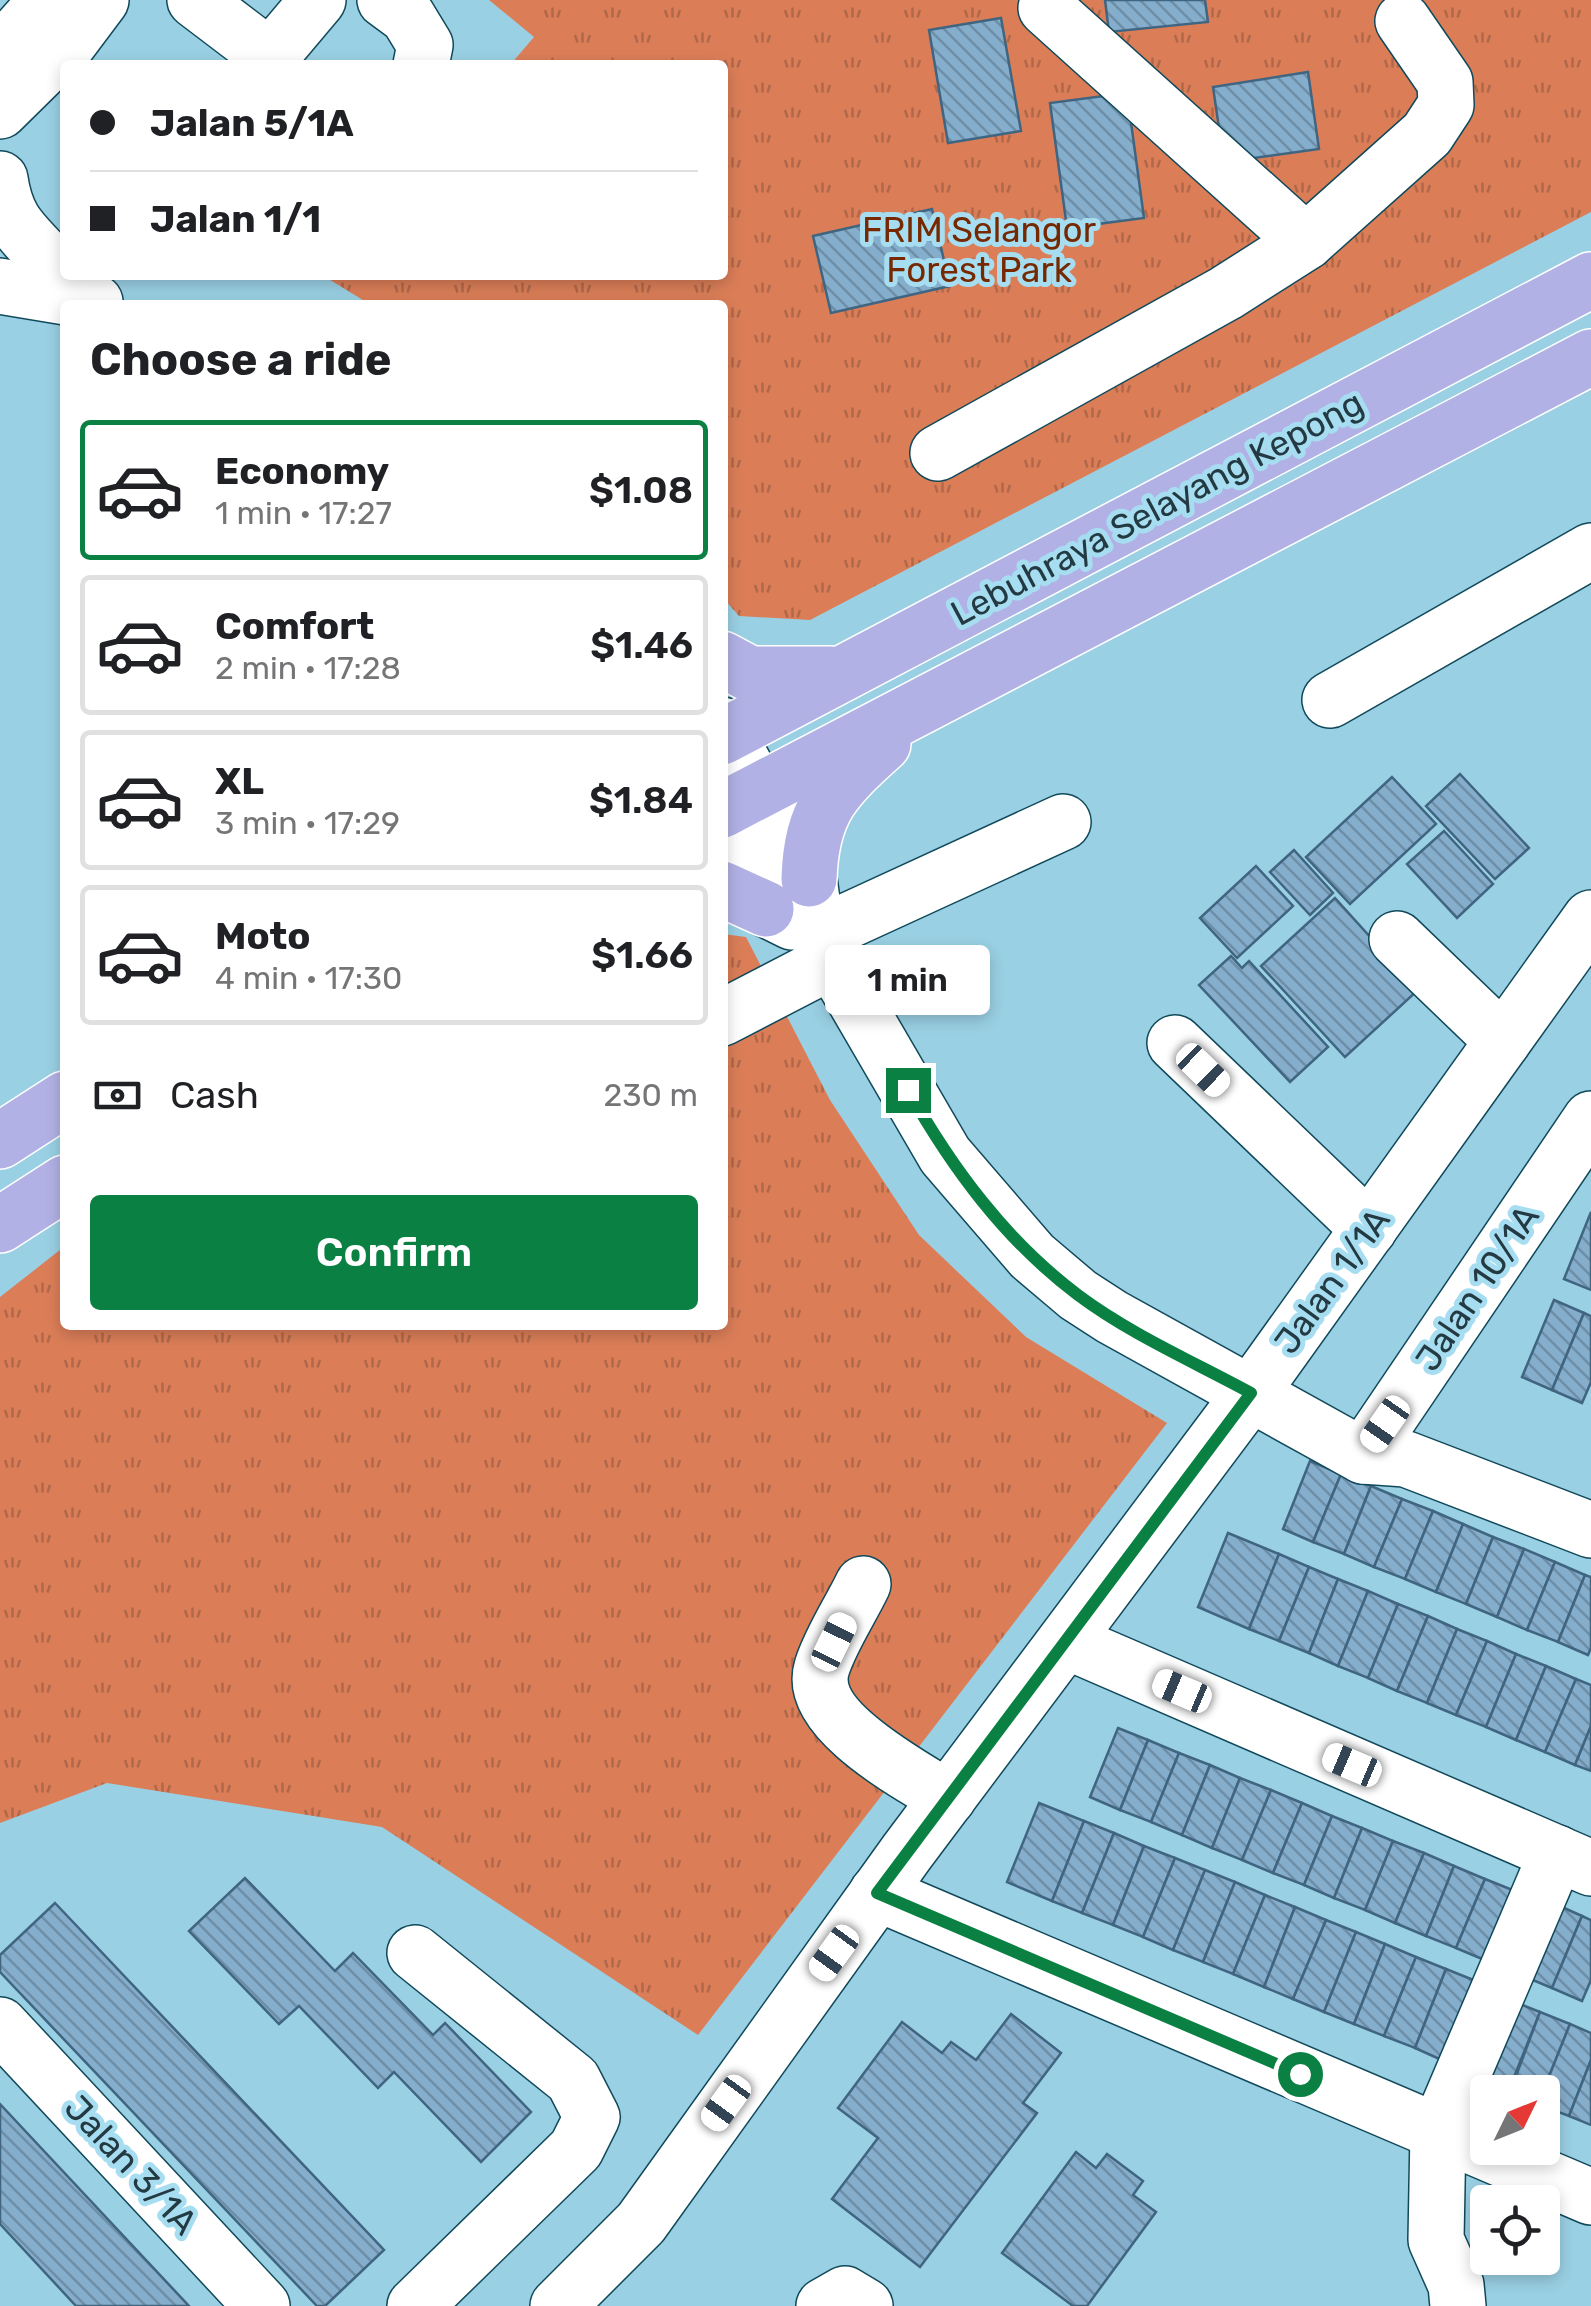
<!DOCTYPE html>
<html lang="en">
<head>
<meta charset="utf-8">
<style>
	body { margin:0; font-family:Rubik,sans-serif; background:#f2f2f2; color:#202124; height:100vh; display:flex; flex-direction:column; font-size:38px; white-space:nowrap }
	* { box-sizing:border-box; margin:0 }
	p { font-size:32px; color:#757577 }
	.icon { flex:none; width:55px; height:55px; fill:none; stroke:currentColor; stroke-width:2; stroke-linecap:round; stroke-linejoin:round }
	.map { position:relative; flex:1; overflow:hidden }
	.panel { position:absolute; left:60px; top:300px; width:668px; height:1030px; display:flex; flex-direction:column; background:#fff; border-radius:10px; box-shadow:0 5px 15px #0003 }
	.panel>* { flex:none }
	.guide { position:absolute; left:60px; top:60px; width:668px; height:220px; border-radius:10px; box-shadow:0 5px 15px #0003; display:grid; align-content:center; height:220px; padding:0 30px; background:#fff }
	.needle { width:65px; rotate:47deg }
	.tools { position:absolute; left:1470px; top:2075px; display:grid; gap:20px }
	.tools a { display:grid; place-items:center; width:90px; height:90px; border-radius:10px; background:#fff; box-shadow:0 5px 15px #0003; font-size:50px }
	.end { position:absolute; width:45px; height:45px; margin:-22px; border:12px solid #0b8043; background:#fff; box-shadow:0 0 0 5px #fff }
	.from { border-radius:50% }
	.bubble { position:absolute; height:70px; border-radius:10px; background:#fff; box-shadow:0 5px 15px #0003; font-size:32px; font-weight:600; line-height:70px; text-align:center }
	.car { position:absolute; width:30px; height:60px; margin:-30px -15px; border-radius:12px; box-shadow:0 0 8px 2px #0007; background:linear-gradient(#fff 24%,#345 0 40%,#fff 0 76%,#345 0 86%,#fff 0) }
	.guide b { display:flex; align-items:center; gap:35px; height:95px; font-size:38px }
	.guide b+b { border-top:2px solid #e0e0e0 }
	.guide i { width:25px; height:25px; background:#202124 }
	ul { padding:0; list-style:none }
	li { display:flex; align-items:center; gap:30px; height:140px; margin:0 20px 15px; padding:0 10px; border:5px solid #e0e0e0; border-radius:10px }
	li div { flex:1 }
	li b { display:block; font-size:38px }
	li em { font-style:normal; font-weight:600 }
	li.current { border-color:#0b8043 }
	li>.icon { width:90px; height:90px; stroke-width:1.5 }
	h2 { padding:0 30px; font-size:45px; line-height:120px }
	.pay { display:flex; align-items:center; gap:25px; height:110px; padding:0 30px; font-size:38px }
	.pay p { margin-inline-start:auto }
	.button { display:flex; gap:20px; margin-top:auto; padding:20px 30px }
	.button a { flex:1; height:115px; border-radius:10px; background:#0b8043; color:#fff; font-size:40px; font-weight:600; line-height:115px; text-align:center }
	.map>svg:first-child { display:block }
</style>
</head>
<body>
<div class="map">
<svg width="1591" height="2306" viewBox="0 0 1591 2306">
	<defs>
		<pattern id="park-tufts" width="24" height="20" patternUnits="userSpaceOnUse" patternTransform="scale(2.5)"><rect width="24" height="20" fill="#db7e58"/><path d="M3 7l-1-3M5 7V3M7 7l1-3M15 17l-1-3M17 17v-4M19 17l1-3" fill="none" stroke="#b1684a"/></pattern>
		<pattern id="building-back-hatch" width="6" height="6" patternUnits="userSpaceOnUse" patternTransform="scale(2.5)"><rect width="6" height="6" fill="#85adcc"/><path d="M-1 5l2 2M0 0l6 6M5-1l2 2" fill="none" stroke="#6d8ea7"/></pattern>
	</defs>
	<rect width="100%" height="100%" fill="#9ad0e4"/>
	<g fill="url(#park-tufts)">
		<polygon points="489,0 1591,0 1591,212 810,620 739,616 723,598 722,305 371,305 327,278 329,275 722,275 722,65 510,65 534,37"/>
		<polygon points="723,934 746,937 830,1100 919,1235 1026,1337 1167,1423 698,2035 382,1827 107,1783 0,1823 0,1297 65,1246 65,1325 722,1325"/>
	</g>
	<g fill="url(#building-back-hatch)" stroke="#406581" stroke-width="2.5">
		<polygon points="1105,0 1205,0 1208,22 1109,32"/>
		<polygon points="1001,18 1021,131 948,143 929,30"/>
		<polygon points="1308,72 1319,149 1224,162 1213,87"/>
		<polygon points="1127,93 1144,218 1067,228 1050,103"/>
		<polygon points="932,209 950,286 831,313 813,236"/>
		<polygon points="1460,774 1529,848 1495,879 1426,806"/>
		<polygon points="1392,777 1436,824 1350,904 1306,857"/>
		<polygon points="1444,831 1493,884 1457,918 1407,864"/>
		<polygon points="1294,850 1333,893 1310,915 1270,872"/>
		<polygon points="1256,866 1293,906 1237,958 1200,918"/>
		<polygon points="1335,898 1418,990 1345,1057 1261,966"/>
		<polygon points="1231,956 1242,968 1249,961 1328,1047 1290,1082 1199,985"/>
		<polygon points="1591,1212 1591,1290 1564,1279"/>
		<polygon points="1554,1300 1584,1313 1552,1390 1522,1377"/>
		<polygon points="1584,1313 1591,1316 1591,1382 1582,1403 1552,1390"/>
		<polygon points="1310,1461 1341,1474 1313,1542 1283,1529"/>
		<polygon points="1341,1474 1371,1486 1344,1554 1313,1542"/>
		<polygon points="1371,1486 1402,1499 1374,1567 1344,1554"/>
		<polygon points="1402,1499 1433,1511 1405,1579 1374,1567"/>
		<polygon points="1433,1511 1463,1524 1436,1592 1405,1579"/>
		<polygon points="1463,1524 1493,1537 1466,1604 1436,1592"/>
		<polygon points="1228,1533 1279,1554 1249,1629 1198,1607"/>
		<polygon points="1493,1537 1524,1549 1497,1617 1466,1604"/>
		<polygon points="1524,1549 1555,1562 1527,1630 1497,1617"/>
		<polygon points="1279,1554 1309,1567 1279,1641 1249,1629"/>
		<polygon points="1555,1562 1585,1575 1558,1642 1527,1630"/>
		<polygon points="1309,1567 1338,1579 1309,1653 1279,1641"/>
		<polygon points="1585,1575 1591,1577 1591,1648 1588,1655 1558,1642"/>
		<polygon points="1338,1579 1368,1591 1338,1666 1309,1653"/>
		<polygon points="1368,1591 1398,1604 1368,1678 1338,1666"/>
		<polygon points="1398,1604 1428,1616 1397,1691 1368,1678"/>
		<polygon points="1428,1616 1457,1629 1427,1703 1397,1691"/>
		<polygon points="1457,1629 1487,1641 1456,1715 1427,1703"/>
		<polygon points="1487,1641 1516,1654 1486,1727 1456,1715"/>
		<polygon points="1516,1654 1546,1666 1516,1740 1486,1727"/>
		<polygon points="1546,1666 1576,1679 1545,1752 1516,1740"/>
		<polygon points="1576,1679 1591,1685 1591,1726 1575,1765 1545,1752"/>
		<polygon points="1591,1726 1591,1771 1575,1765"/>
		<polygon points="1118,1728 1148,1740 1120,1810 1090,1797"/>
		<polygon points="1148,1740 1179,1753 1151,1822 1120,1810"/>
		<polygon points="1179,1753 1210,1765 1182,1835 1151,1822"/>
		<polygon points="1210,1765 1240,1778 1212,1848 1182,1835"/>
		<polygon points="1240,1778 1271,1790 1242,1860 1212,1848"/>
		<polygon points="1271,1790 1302,1803 1273,1873 1242,1860"/>
		<polygon points="1039,1803 1084,1821 1052,1901 1007,1882"/>
		<polygon points="1302,1803 1332,1816 1304,1885 1273,1873"/>
		<polygon points="1332,1816 1362,1828 1334,1898 1304,1885"/>
		<polygon points="1084,1821 1114,1833 1082,1913 1052,1901"/>
		<polygon points="1362,1828 1393,1841 1365,1910 1334,1898"/>
		<polygon points="1114,1833 1144,1846 1113,1925 1082,1913"/>
		<polygon points="1393,1841 1424,1853 1395,1923 1365,1910"/>
		<polygon points="1144,1846 1175,1858 1143,1937 1113,1925"/>
		<polygon points="1424,1853 1454,1866 1426,1936 1395,1923"/>
		<polygon points="1175,1858 1205,1870 1173,1950 1143,1937"/>
		<polygon points="1454,1866 1485,1879 1456,1948 1426,1936"/>
		<polygon points="1205,1870 1235,1882 1203,1962 1173,1950"/>
		<polygon points="245,1878 335,1971 353,1953 433,2035 445,2023 531,2112 481,2162 394,2072 378,2088 299,2006 279,2024 189,1931"/>
		<polygon points="1485,1879 1515,1891 1487,1961 1456,1948"/>
		<polygon points="1235,1882 1265,1895 1233,1974 1203,1962"/>
		<polygon points="1265,1895 1295,1907 1264,1987 1233,1974"/>
		<polygon points="55,1903 384,2250 325,2306 317,2306 0,1972 0,1955"/>
		<polygon points="1553,1903 1582,1916 1552,1988 1523,1976"/>
		<polygon points="1295,1907 1326,1920 1293,1999 1264,1987"/>
		<polygon points="1582,1916 1591,1920 1591,1980 1582,2001 1552,1988"/>
		<polygon points="1326,1920 1356,1932 1324,2012 1293,1999"/>
		<polygon points="1356,1932 1385,1944 1354,2024 1324,2012"/>
		<polygon points="1385,1944 1416,1957 1384,2036 1354,2024"/>
		<polygon points="1416,1957 1446,1969 1415,2048 1384,2036"/>
		<polygon points="1446,1969 1476,1981 1444,2061 1415,2048"/>
		<polygon points="1510,2000 1540,2012 1508,2092 1479,2080"/>
		<polygon points="1540,2012 1570,2024 1542,2094 1510,2092"/>
		<polygon points="1011,2014 1061,2053 1023,2103 1037,2113 920,2267 832,2199 878,2138 838,2108 902,2022 942,2053 951,2042 976,2060"/>
		<polygon points="1570,2024 1591,2033 1591,2060 1569,2116 1542,2106 1542,2094"/>
		<polygon points="1591,2060 1591,2125 1569,2116"/>
		<polygon points="0,2104 189,2306 76,2306 0,2224"/>
		<polygon points="1076,2152 1096,2168 1107,2154 1143,2181 1133,2195 1156,2212 1087,2306 1073,2306 1002,2253"/>
	</g>
	<g fill="none" stroke-linecap="round" stroke-linejoin="round">
		<defs>
			<g id="minor">
				<polyline points="195,0 270,57 318,0"/>
				<polyline points="385,0 408,17 425,45 421,65"/>
				<polyline points="1046,8 1306,242"/>
				<polyline points="0,53 47,0"/>
				<polyline points="0,111 68,44 101,0"/>
				<path d="M0 179C7 226 25 233 53 266 61 276 68 288 76 299"/>
				<polyline points="0,286 95,302"/>
				<polyline points="938,453 1226,293 1306,242 1427,134 1446,105 1445,82 1403,21"/>
				<polyline points="1330,700 1591,551"/>
				<polyline points="722,725 809,879 817,935 945,1155 1032,1256 1078,1295 1112,1317 1363,1456 1406,1459 1591,1530"/>
				<polyline points="722,830 766,909 792,922"/>
				<polyline points="817,935 1063,822"/>
				<polyline points="1397,939 1503,1041"/>
				<polyline points="722,1018 832,961"/>
				<polyline points="1175,1043 1369,1229"/>
				<polyline points="1363,1456 1591,1119"/>
				<path d="M863 1584C850 1611 831 1639 822 1667 805 1720 911 1775 948 1798"/>
				<polyline points="1066,1641 1591,1868"/>
				<polyline points="877,1893 1591,2197"/>
				<polyline points="415,1953 573,2080 592,2117 576,2149 415,2306"/>
				<polyline points="0,2025 262,2306"/>
				<polyline points="558,2306 641,2223 907,1852 1251,1393 1591,918"/>
				<polyline points="824,2306 845,2294 865,2306"/>
				<polyline points="1458,2306 1456,2285 1436,2240 1438,2132 1557,1853"/>
			</g>
			<g id="major">
				<polyline points="722,659 750,674 831,674"/>
				<polyline points="722,737 1591,280"/>
				<polyline points="722,810 1591,357"/>
				<path d="M809 879C811 810 834 788 883 744"/>
				<polyline points="722,889 766,909"/>
				<polyline points="0,1141 65,1099"/>
				<polyline points="0,1225 65,1183"/>
			</g>
		</defs>
		<use href="#minor" stroke="#10495a" stroke-width="58"/>
		<use href="#major" stroke="#fff" stroke-width="58"/>
		<use href="#minor" stroke="#fff" stroke-width="55"/>
		<use href="#major" stroke="#b2b1e5" stroke-width="55"/>
	</g>
	<g fill="none" stroke-linecap="round" stroke-linejoin="round">
		<path stroke="#0b8043" stroke-width="12" d="M908 1090C952 1168 1005 1240 1078 1295 1130 1334 1194 1362 1251 1393L877 1893 1300 2074"/>
	</g>
	<g text-anchor="middle" dominant-baseline="central" stroke-width="10" stroke-linejoin="round" paint-order="stroke">
		<g font-size="35" fill="#762800" stroke="#a7ddf1">
			<text x="979" y="230">FRIM Selangor<tspan x="979" dy="40">Forest Park</tspan></text>
		</g>
		<g font-size="35" fill="#243a42" stroke="#a7ddf1">
			<text transform="translate(1157 508) rotate(-28)">Lebuhraya Selayang Kepong</text>
			<text transform="translate(1332 1281) rotate(-54)">Jalan 1/1A</text>
			<text transform="translate(1477 1288) rotate(-56)">Jalan 10/1A</text>
			<text transform="translate(131 2165) rotate(47)">Jalan 3/1A</text>
		</g>
	</g>
</svg>
<div class="tools">
<a><svg class="needle" viewBox="-14 -14 28 28"><path d="M0-13l5 13h-10z" fill="#e53935"/><path d="M0 13l5-13h-10z" fill="#757577"/></svg></a>
<a><svg class="icon" aria-label="locate" viewBox="0 0 24 24"><circle cx="12" cy="12" r="6"/><path d="M12 2v4M12 18v4M2 12h4M18 12h4"/></svg></a>
</div>
<i class="end from" style="left:1300px;top:2074px"></i>
<i class="end" style="left:908px;top:1090px"></i>
<div class="bubble" style="left:825px;top:945px;width:165px">1 min</div>
<i class="car" style="left:1203px;top:1070px;rotate:134deg"></i>
<i class="car" style="left:1385px;top:1424px;rotate:215deg"></i>
<i class="car" style="left:834px;top:1642px;rotate:26deg"></i>
<i class="car" style="left:1182px;top:1691px;rotate:293deg"></i>
<i class="car" style="left:1352px;top:1765px;rotate:293deg"></i>
<i class="car" style="left:834px;top:1953px;rotate:216deg"></i>
<i class="car" style="left:726px;top:2103px;rotate:216deg"></i>
<div class="guide">
<b><i class="from"></i>Jalan 5/1A</b>
<b><i></i>Jalan 1/1</b>
</div>
<section class="panel">
<h2>Choose a ride</h2>
<ul>
<li class="current"><svg class="icon" aria-label="car" viewBox="0 0 24 24"><path d="M5 17H2v-5l4-1 3-4h7l3 4 3 1v5h-3M9 17h6M6 11h13"/><circle cx="7" cy="17" r="2"/><circle cx="17" cy="17" r="2"/></svg><div><b>Economy</b><p>1 min · 17:27</p></div><em>$1.08</em></li>
<li><svg class="icon" aria-label="car" viewBox="0 0 24 24"><path d="M5 17H2v-5l4-1 3-4h7l3 4 3 1v5h-3M9 17h6M6 11h13"/><circle cx="7" cy="17" r="2"/><circle cx="17" cy="17" r="2"/></svg><div><b>Comfort</b><p>2 min · 17:28</p></div><em>$1.46</em></li>
<li><svg class="icon" aria-label="car" viewBox="0 0 24 24"><path d="M5 17H2v-5l4-1 3-4h7l3 4 3 1v5h-3M9 17h6M6 11h13"/><circle cx="7" cy="17" r="2"/><circle cx="17" cy="17" r="2"/></svg><div><b>XL</b><p>3 min · 17:29</p></div><em>$1.84</em></li>
<li><svg class="icon" aria-label="car" viewBox="0 0 24 24"><path d="M5 17H2v-5l4-1 3-4h7l3 4 3 1v5h-3M9 17h6M6 11h13"/><circle cx="7" cy="17" r="2"/><circle cx="17" cy="17" r="2"/></svg><div><b>Moto</b><p>4 min · 17:30</p></div><em>$1.66</em></li>
</ul>
<div class="pay"><svg class="icon" aria-label="cash" viewBox="0 0 24 24"><path d="M3 7h18v10H3z"/><circle cx="12" cy="12" r="2"/></svg>Cash<p>230 m</p></div>
<div class="button"><a>Confirm</a></div>
</section>
</div>
</body>
</html>
